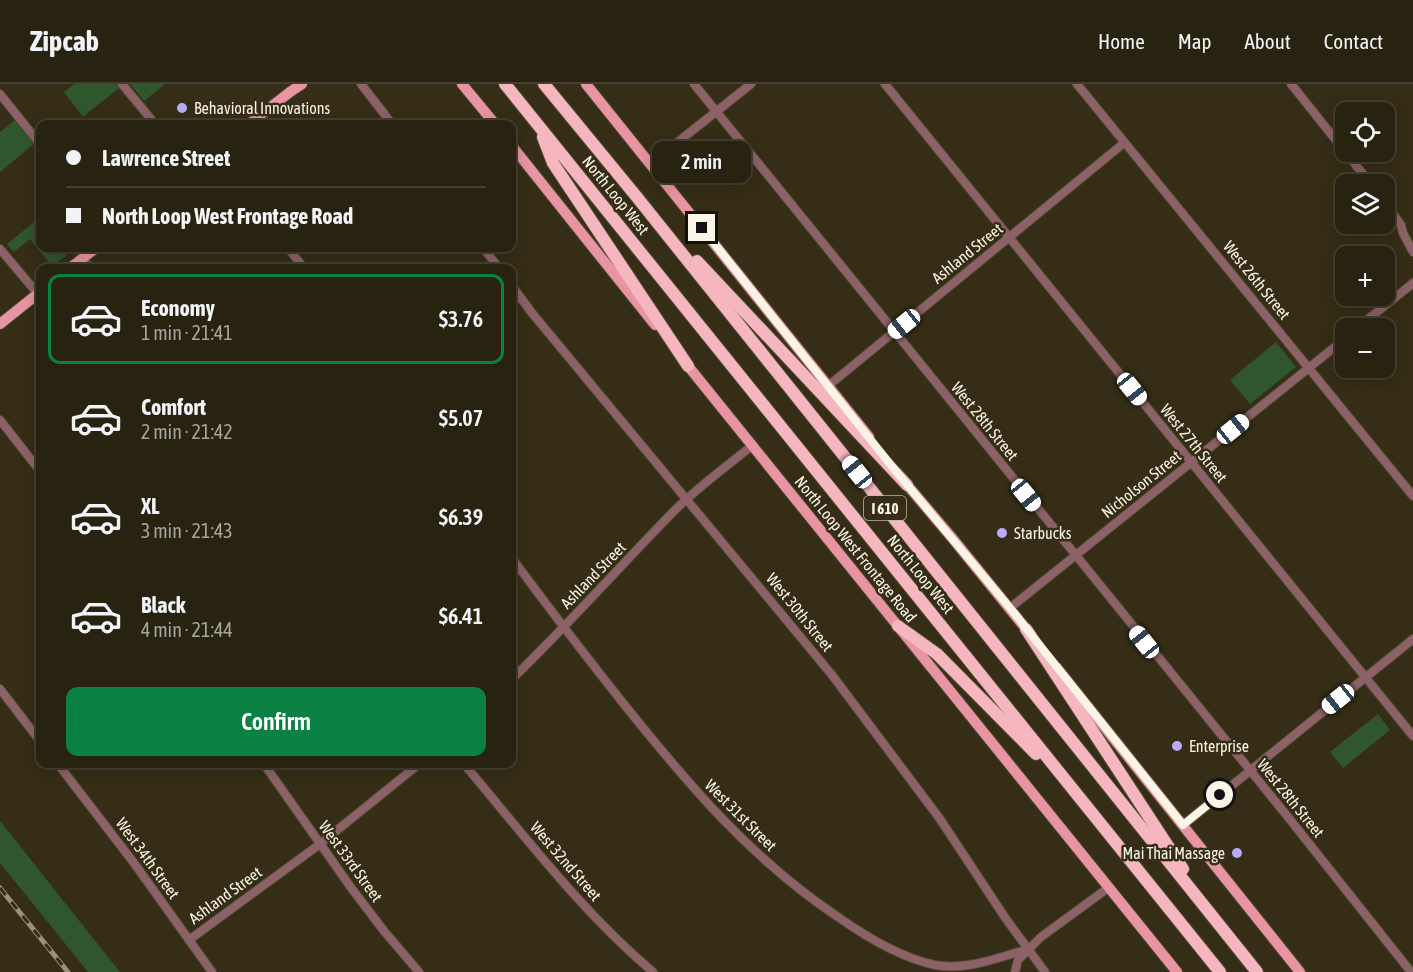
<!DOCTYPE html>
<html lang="en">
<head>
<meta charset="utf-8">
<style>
	body { margin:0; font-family:"Asap Condensed",sans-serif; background:#342f1e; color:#f1f3f6; height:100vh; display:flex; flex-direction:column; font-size:22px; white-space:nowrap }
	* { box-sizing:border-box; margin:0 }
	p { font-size:20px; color:#a5a49f }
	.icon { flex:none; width:33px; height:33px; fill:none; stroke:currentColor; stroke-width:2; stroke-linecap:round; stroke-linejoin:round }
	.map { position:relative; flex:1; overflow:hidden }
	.sheet { position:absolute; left:36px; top:180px; width:480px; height:504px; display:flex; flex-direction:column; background:#282210; border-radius:12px; box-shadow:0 3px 15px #0003,0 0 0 2px #443f30 }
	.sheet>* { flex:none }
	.banner { position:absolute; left:36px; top:36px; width:480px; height:132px; border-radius:12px; box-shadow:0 3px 15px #0003,0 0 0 2px #443f30; display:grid; align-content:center; height:132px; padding:0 30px; background:#282210 }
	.tools { position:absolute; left:1335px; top:18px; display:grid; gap:12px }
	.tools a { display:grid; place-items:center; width:60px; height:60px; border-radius:12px; background:#282210; box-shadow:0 3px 15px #0003,0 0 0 2px #443f30; font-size:30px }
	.end { position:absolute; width:27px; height:27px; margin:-14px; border:8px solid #faf4e6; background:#111; box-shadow:0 0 0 3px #111 }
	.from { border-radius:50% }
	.bubble { position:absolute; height:42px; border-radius:12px; background:#282210; box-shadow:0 3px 15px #0003,0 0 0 2px #443f30; font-size:20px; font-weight:600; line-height:42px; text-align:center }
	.car { position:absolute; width:18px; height:36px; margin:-18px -9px; border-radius:8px; box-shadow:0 0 4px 2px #0007; background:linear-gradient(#fff 24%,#345 0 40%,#fff 0 76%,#345 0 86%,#fff 0) }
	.banner b { display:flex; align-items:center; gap:21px; height:57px; font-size:22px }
	.banner b+b { border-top:2px solid #443f30 }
	.banner i { width:15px; height:15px; background:#f1f3f6 }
	ul { padding:10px 0 0; list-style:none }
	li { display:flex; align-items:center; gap:18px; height:90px; margin:0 12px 9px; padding:0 18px; border:3px solid transparent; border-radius:12px }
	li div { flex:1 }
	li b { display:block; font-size:22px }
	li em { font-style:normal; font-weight:600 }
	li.current { border-color:#0b8043 }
	li>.icon { width:54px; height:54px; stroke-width:1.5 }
	.primary-button { display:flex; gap:12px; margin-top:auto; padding:12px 30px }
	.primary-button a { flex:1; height:69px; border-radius:12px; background:#0b8043; color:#fff; font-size:24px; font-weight:600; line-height:69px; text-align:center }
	header { display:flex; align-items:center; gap:36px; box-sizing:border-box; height:84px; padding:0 30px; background:#282210; border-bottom:2px solid #443f30 }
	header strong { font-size:28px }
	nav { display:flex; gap:33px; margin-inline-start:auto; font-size:21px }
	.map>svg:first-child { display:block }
</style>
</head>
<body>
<header>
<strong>Zipcab</strong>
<nav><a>Home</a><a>Map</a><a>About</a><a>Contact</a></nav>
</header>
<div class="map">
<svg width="1413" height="888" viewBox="0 0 1413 888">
	<rect width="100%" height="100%" fill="#352d15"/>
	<g fill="#2f562c">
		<polygon points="74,0 116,0 119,4 83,33 64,8"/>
		<polygon points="130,0 165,0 144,17"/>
		<polygon points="16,35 35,59 0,88 0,48"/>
		<polygon points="38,135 40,138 40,164 61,164 67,171 52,182 30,155 14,168 7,160"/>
		<polygon points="1276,258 1296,283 1250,320 1230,296"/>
		<polygon points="1378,630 1390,646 1343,684 1330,668"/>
		<polygon points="0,737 120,888 88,888 0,779"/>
	</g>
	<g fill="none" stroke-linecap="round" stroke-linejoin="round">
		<defs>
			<g id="minor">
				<polyline points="122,0 155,40"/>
				<polyline points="361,0 392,40"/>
				<polyline points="694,0 1288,733 1411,888"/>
				<polyline points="885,0 1413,652"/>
				<polyline points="1077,0 1413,412"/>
				<polyline points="1291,0 1371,100"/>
				<polyline points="0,10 40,60"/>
				<polyline points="650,80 751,0"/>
				<polyline points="1384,117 1401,141 1403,149 1413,168"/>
				<polyline points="288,164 304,184"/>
				<polyline points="483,164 499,184"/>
				<polyline points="0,165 38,210"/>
				<polyline points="82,175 91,184"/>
				<polyline points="512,202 532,229 832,591 940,735 1006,835 1045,888"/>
				<polyline points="1357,244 1413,199"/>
				<polyline points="828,302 1124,59"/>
				<polyline points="0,336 40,387"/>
				<path d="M512 474C548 523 585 571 623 619 687 699 751 775 838 833 865 852 902 874 935 881 968 887 998 873 1029 865"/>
				<polyline points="1010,524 1346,254"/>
				<path d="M512 595C568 541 620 482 675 426 699 402 727 382 753 361"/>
				<polyline points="0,605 40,657"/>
				<polyline points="58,680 134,779 212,888"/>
				<polyline points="264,680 352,805 384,847 419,888"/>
				<path d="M464 680C524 751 581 827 653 888"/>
				<polyline points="1183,741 1413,555"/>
				<polyline points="189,856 320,760 419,680"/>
				<polyline points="1015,888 1018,876 1041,853 1108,804"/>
			</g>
			<g id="major">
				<polyline points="462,0 495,40"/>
				<polyline points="586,0 869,353"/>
				<polyline points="249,40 290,8 302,0"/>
				<polyline points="512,62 655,241"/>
				<polyline points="70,184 96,164"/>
				<polyline points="0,240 40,208"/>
				<polyline points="684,277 1177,888"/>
				<polyline points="903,396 953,455 1031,551"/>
				<polyline points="1057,584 1300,888"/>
			</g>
			<g id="highway">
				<polyline points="505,0 1220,888"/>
				<polyline points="544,0 636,112 1257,888"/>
				<polyline points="543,53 553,79 688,282"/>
				<polyline points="697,177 907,401"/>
				<polyline points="898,542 937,570 1036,670"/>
				<polyline points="1026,545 1183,785"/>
			</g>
		</defs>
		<use href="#minor" stroke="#514932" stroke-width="10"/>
		<use href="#major" stroke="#514932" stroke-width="12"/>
		<use href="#highway" stroke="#514932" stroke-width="14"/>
		<use href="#minor" stroke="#8c6268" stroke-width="8"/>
		<use href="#major" stroke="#e994a2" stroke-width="10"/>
		<use href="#highway" stroke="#f5b6bf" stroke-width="12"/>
		<defs>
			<polyline id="rail" points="0,804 68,888"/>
		</defs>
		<use href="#rail" stroke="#98917e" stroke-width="5"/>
		<use href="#rail" stroke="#352d15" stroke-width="3" stroke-dasharray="9" stroke-linecap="butt"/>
	</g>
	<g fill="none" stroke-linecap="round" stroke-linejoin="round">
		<polyline stroke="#faf4e6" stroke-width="8" points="702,144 894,385 1010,524 1183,741 1220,711"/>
	</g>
	<g fill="#b7abf8" stroke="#352d15" stroke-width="2">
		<circle cx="182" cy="24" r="6"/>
		<circle cx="1002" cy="449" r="6"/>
		<circle cx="1177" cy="662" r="6"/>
		<circle cx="1237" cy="769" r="6"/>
	</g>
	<g text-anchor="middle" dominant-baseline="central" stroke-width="5" stroke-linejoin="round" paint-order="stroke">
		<rect fill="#352d15" stroke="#bfb8a7" stroke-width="1.5" x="864" y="412" width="42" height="24" rx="4.5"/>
		<g font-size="15" font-weight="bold" fill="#faf4e6">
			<text x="885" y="424">I 610</text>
		</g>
		<g font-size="16" fill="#faf4e6" stroke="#352d15" text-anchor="start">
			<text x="194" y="24">Behavioral Innovations</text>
			<text x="1014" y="449">Starbucks</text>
			<text x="1189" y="662">Enterprise</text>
			<text x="1225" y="769" text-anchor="end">Mai Thai Massage</text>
		</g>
		<g font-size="16" fill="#faf4e6" stroke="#352d15">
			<text transform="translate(616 111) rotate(51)">North Loop West</text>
			<text transform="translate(967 169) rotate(-39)">Ashland Street</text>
			<text transform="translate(1257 196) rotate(51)">West 26th Street</text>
			<text transform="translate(985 337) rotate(51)">West 28th Street</text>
			<text transform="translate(1194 359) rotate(51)">West 27th Street</text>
			<text transform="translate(1141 400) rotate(-39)">Nicholson Street</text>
			<text transform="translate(856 465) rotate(51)">North Loop West Frontage Road</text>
			<text transform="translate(921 490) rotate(51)">North Loop West</text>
			<text transform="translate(593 491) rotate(-46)">Ashland Street</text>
			<text transform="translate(800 528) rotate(51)">West 30th Street</text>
			<text transform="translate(1291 714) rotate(51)">West 28th Street</text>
			<text transform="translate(741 731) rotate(45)">West 31st Street</text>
			<text transform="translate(148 774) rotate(54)">West 34th Street</text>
			<text transform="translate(351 777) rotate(54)">West 33rd Street</text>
			<text transform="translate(566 777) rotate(49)">West 32nd Street</text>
			<text transform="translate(225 811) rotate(-36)">Ashland Street</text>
		</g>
	</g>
</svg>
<div class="tools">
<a><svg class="icon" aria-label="locate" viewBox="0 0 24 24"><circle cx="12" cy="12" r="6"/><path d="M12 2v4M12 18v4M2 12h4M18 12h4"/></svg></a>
<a><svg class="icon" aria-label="layers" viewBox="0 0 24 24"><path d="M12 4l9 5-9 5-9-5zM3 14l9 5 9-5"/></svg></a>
<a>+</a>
<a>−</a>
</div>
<i class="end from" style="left:1220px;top:711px"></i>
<i class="end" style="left:702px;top:144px"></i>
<div class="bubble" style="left:652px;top:57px;width:99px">2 min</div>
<i class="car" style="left:904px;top:240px;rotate:231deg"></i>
<i class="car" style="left:1132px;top:305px;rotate:141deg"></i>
<i class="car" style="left:1233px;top:345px;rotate:51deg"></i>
<i class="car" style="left:857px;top:388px;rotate:321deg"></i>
<i class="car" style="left:1026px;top:411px;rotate:141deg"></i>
<i class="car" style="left:1144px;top:558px;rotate:321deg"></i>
<i class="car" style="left:1338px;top:615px;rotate:231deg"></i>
<div class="banner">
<b><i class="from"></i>Lawrence Street</b>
<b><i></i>North Loop West Frontage Road</b>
</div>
<section class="sheet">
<ul>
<li class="current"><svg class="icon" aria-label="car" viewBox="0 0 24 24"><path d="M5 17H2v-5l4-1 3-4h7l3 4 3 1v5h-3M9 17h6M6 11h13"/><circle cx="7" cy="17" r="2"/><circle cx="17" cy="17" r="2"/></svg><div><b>Economy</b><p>1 min · 21:41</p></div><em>$3.76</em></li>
<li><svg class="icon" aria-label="car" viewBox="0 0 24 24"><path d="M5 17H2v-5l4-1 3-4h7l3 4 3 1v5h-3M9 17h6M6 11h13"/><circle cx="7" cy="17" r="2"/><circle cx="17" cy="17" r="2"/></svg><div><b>Comfort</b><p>2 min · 21:42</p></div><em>$5.07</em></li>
<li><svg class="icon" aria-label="car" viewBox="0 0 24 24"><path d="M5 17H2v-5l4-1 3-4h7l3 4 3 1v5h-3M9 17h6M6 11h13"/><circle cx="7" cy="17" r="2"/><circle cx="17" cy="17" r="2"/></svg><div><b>XL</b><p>3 min · 21:43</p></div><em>$6.39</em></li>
<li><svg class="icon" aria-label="car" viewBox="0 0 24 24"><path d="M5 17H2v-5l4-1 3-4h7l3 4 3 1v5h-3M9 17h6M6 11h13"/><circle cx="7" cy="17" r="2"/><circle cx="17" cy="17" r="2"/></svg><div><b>Black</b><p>4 min · 21:44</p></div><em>$6.41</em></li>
</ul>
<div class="primary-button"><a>Confirm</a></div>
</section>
</div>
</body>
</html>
